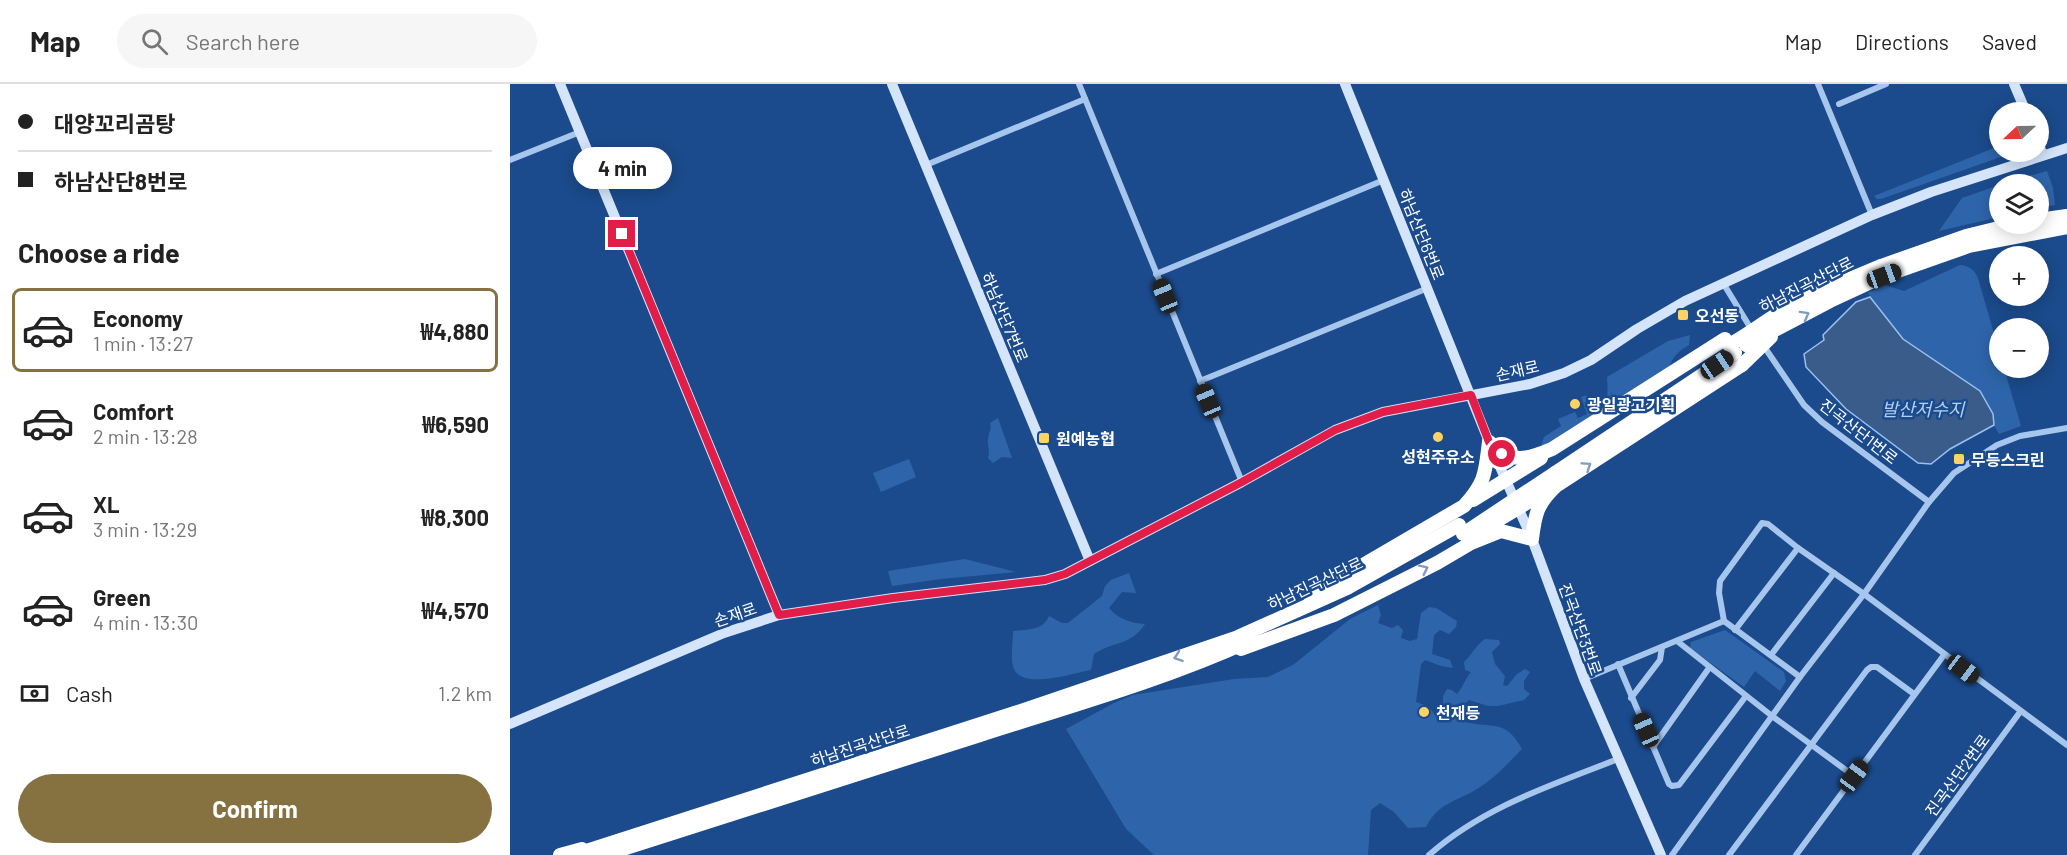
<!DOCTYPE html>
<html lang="en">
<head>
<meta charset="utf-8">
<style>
	body { margin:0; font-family:Barlow,"Noto Sans KR",sans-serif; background:#f6f6f6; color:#222; height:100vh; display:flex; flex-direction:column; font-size:22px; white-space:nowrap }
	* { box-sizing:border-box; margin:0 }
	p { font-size:20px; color:#767676 }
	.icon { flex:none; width:33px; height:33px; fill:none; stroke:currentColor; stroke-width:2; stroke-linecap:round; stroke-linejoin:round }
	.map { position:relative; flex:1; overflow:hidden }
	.details { display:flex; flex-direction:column; background:#fff; width:510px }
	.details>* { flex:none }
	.hud { display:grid; align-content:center; height:132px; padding:0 18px; background:#fff }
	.needle { width:39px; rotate:248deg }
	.fabs { position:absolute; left:1479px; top:18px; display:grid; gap:12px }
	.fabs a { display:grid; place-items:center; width:60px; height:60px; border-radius:50%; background:#fff; box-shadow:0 3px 15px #0003; font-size:30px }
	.end { position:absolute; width:27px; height:27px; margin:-14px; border:8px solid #e11d48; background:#fff; box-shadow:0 0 0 3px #fff }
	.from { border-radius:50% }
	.bubble { position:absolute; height:42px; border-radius:21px; background:#fff; box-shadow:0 3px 15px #0003; font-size:20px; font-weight:700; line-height:42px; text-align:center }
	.car { position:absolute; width:18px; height:36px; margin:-18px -9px; border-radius:8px; box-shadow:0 0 4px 2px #0007; background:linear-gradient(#222 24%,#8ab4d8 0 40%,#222 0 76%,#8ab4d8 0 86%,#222 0) }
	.hud b { display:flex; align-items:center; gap:21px; height:57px; font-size:22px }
	.hud b+b { border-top:2px solid #e0e0e0 }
	.hud i { width:15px; height:15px; background:#222 }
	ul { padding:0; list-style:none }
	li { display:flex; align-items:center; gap:18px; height:84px; margin:0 12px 9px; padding:0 6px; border:3px solid transparent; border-radius:9px }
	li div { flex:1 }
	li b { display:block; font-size:22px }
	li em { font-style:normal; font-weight:700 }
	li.current { border-color:#857240 }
	li>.icon { width:54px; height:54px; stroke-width:1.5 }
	h2 { padding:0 18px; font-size:27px; line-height:72px }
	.pay { display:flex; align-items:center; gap:15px; height:66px; padding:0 18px; font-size:22px }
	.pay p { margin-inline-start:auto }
	.primary-button { display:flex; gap:12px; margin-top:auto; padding:12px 18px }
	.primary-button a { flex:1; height:69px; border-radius:36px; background:#857240; color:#fff; font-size:24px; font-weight:700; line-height:69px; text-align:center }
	header { display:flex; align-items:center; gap:36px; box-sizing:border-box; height:84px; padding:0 30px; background:#fff; border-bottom:2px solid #e0e0e0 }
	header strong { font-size:28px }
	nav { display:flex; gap:33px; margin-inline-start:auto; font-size:21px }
	.search { width:420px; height:54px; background:#f6f6f6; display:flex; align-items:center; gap:15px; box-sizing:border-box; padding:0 21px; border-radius:33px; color:#767676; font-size:22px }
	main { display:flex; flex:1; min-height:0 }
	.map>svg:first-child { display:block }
</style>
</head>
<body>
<header>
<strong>Map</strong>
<div class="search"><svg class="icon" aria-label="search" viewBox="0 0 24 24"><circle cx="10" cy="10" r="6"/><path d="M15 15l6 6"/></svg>Search here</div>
<nav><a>Map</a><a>Directions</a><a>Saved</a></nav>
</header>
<main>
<section class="details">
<div class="hud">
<b><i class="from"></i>대양꼬리곰탕</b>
<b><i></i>하남산단8번로</b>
</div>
<h2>Choose a ride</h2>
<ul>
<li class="current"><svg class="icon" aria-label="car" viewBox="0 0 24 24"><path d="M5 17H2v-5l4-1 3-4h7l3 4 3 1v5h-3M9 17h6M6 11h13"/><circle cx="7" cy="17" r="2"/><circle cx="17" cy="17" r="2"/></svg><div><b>Economy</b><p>1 min · 13:27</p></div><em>₩4,880</em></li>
<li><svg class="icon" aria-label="car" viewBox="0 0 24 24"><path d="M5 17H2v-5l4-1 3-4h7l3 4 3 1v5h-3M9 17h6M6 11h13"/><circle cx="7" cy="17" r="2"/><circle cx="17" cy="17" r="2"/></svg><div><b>Comfort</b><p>2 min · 13:28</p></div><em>₩6,590</em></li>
<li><svg class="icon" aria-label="car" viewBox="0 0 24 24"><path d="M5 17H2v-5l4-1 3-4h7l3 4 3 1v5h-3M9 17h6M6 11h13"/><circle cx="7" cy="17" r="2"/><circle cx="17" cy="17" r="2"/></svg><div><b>XL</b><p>3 min · 13:29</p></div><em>₩8,300</em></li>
<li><svg class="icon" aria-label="car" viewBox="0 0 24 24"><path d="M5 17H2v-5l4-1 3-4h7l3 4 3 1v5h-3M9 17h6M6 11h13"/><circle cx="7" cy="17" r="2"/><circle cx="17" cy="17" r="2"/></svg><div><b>Green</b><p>4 min · 13:30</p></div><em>₩4,570</em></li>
</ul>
<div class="pay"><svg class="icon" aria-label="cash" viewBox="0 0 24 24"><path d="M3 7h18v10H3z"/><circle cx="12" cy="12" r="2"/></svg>Cash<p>1.2 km</p></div>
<div class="primary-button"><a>Confirm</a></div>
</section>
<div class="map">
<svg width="1557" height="771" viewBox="0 0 1557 771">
	<rect width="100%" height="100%" fill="#1b4b8c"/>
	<g fill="#2e65aa">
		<polygon points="1489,62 1490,68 1505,68 1371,115 1367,115 1364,112"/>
		<polygon points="1537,87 1543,104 1545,121 1529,124 1528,100 1490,100"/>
		<polygon points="1489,101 1489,133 1429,147 1452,114"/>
		<path d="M1450 181C1459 182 1464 185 1468 194L1489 267 1490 284H1494L1511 342 1489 350 1484 341 1483 329 1470 307 1393 255 1358 209 1375 201 1394 207Z"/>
		<path d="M1180 251 1179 261C1167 268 1162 273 1158 287L1094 328 1060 345 1037 361 1031 362 1034 353 1051 342 1048 335 1065 328 1068 334 1077 330 1071 313 1077 311V319L1081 326C1100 328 1098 306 1097 293L1158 257Z"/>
		<path d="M488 334 502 374 492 373 483 379 478 374C481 366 477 362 478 354 479 347 482 346 480 339Z"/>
		<polygon points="399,375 406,393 371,408 363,389"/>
		<polygon points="455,475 506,488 431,495 382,502 378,487"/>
		<path d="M619 489 626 509 612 508 599 524C608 535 621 539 635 540 621 562 603 557 584 570L581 586C563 589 513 606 504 585 500 576 503 558 503 547 518 545 533 547 539 532L552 539H558L592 512 595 502 601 496Z"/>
		<path d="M868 521 871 531 868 539 882 544 888 541 893 546 891 554 900 557 907 555 911 529 919 523 926 524 947 537 946 543 939 550 930 546 924 551 922 570 940 576 943 584 931 582 915 576 911 580 906 618C915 621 920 623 926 632L936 633 943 626 942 621H933V612L937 605 942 606 947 610C953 603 955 595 961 588L955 586 954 578C962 571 965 562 975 555L989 556 990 560 982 568 985 580 995 592 993 601 997 602 1007 590 1015 585 1020 588 1014 597V605L1020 610 1014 616 988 622H978L959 616C952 622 947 627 949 636 978 647 994 631 1012 665 998 679 984 695 967 705 944 719 929 718 916 743L898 744 884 728 870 719 861 726 858 771H644L616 745 556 645 604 619 623 611 724 595 758 593 783 581 840 535Z"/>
		<polygon points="1215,546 1274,588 1276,597 1270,607 1245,587 1234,603 1180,564 1181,558"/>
	</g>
	<polygon fill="#395c8b" stroke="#9ac1ef" stroke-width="1.5" points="1360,213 1393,255 1470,307 1483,330 1484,341 1440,365 1421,380 1408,379 1336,325 1296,283 1294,270 1314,256 1313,251 1346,218"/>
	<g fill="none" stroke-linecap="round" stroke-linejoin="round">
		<g stroke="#a7c6ed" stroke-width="6">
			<polyline points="569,0 732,398"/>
			<polyline points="1308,0 1362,131"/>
			<polyline points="1329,20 1376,0"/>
			<polyline points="0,76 70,48"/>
			<polyline points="416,81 575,15"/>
			<polyline points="646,190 874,96"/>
			<polyline points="1213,199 1243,248"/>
			<polyline points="1253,261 1294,321 1312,338 1419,418"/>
			<polyline points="690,297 918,204"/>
			<polyline points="1225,546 1288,464"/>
			<polyline points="1167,557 1262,632 1344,692"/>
			<polyline points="1261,571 1324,489"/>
			<polyline points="1108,580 1159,700 1162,702 1169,701 1236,612"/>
			<polyline points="1290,593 1214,537 1209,509 1210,497 1252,439 1258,440 1288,464 1354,510 1557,661"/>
			<polyline points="1074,595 1214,537"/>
			<polyline points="1121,614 1150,576 1152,563"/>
			<polyline points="1143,663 1199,584"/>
			<path d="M919 771C973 723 1042 701 1108 675"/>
			<polyline points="1162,771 1290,593 1354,510 1419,418 1444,389 1487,361 1510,352 1557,344"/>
			<polyline points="1219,771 1357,586 1361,583 1367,583 1404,610"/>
			<polyline points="1286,771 1434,571"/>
			<polyline points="1405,771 1510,628"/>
		</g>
		<g stroke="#d4e4fa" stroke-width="10">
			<polyline points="50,0 269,531"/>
			<polyline points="382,0 580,477"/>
			<polyline points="835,0 979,358 1022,455 1074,595 1151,771"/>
			<polyline points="1504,0 1516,28"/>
			<polyline points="1528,59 1533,71"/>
			<polyline points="0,640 214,549 269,531 383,514 535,496 555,490 732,398 825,346 873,328 1020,300 1054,289 1081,276 1127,245 1175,217 1362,131 1421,108 1557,64"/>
		</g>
		<g stroke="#fff" stroke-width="14">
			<polyline points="1528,136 1557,132"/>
			<polyline points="1371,182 1456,152 1505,140"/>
			<polyline points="1374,192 1459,162 1557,143"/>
			<path d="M979 358C1002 379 1014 377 1042 365L1215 255"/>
			<polyline points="1045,389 1225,269"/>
			<polyline points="963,416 1031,374"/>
			<polyline points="971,450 990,435 1038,406"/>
			<path d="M800 512 954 422C976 398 975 389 979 358"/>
			<path d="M731 565 824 531 927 479 961 459 991 447 1022 455C1025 430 1027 420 1046 402L1232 281"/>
			<polyline points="50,771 72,765"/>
			<polyline points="64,771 520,624 728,553 839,503 949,441"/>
			<path d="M94 771C219 731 345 691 470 651 560 622 653 596 739 557"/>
		</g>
		<g stroke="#fff" stroke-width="14">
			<path d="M1219 261C1236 252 1250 241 1266 231 1299 211 1335 197 1371 182"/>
			<polyline points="1236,261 1320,217 1374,192"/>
			<polyline points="1232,281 1261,253"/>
			<polyline points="953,450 1045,389"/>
		</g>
	</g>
	<defs><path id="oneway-chevron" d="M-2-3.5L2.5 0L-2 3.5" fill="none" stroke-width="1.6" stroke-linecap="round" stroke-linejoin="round" transform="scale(1.5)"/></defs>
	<g stroke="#829cc0">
		<use href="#oneway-chevron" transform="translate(1295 231) rotate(-29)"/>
		<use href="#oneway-chevron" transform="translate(1077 382) rotate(-34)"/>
		<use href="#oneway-chevron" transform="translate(914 485) rotate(-26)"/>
		<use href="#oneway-chevron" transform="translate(668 573) rotate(161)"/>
	</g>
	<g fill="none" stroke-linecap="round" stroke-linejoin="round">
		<polyline stroke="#e11d48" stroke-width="8" points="112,150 269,531 383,514 535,496 555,490 732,398 825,346 873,328 961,311 979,358 992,370"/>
	</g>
	<g fill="#fed364" stroke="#1b4b8c" stroke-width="2">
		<rect x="1167" y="225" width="12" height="12" rx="3"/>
		<circle cx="1065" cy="320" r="6"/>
		<circle cx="928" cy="353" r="6"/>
		<rect x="528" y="348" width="12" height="12" rx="3"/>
		<rect x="1443" y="369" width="12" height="12" rx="3"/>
		<circle cx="914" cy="628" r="6"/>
	</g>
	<g text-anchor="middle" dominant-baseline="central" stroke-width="5" stroke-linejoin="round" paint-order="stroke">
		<g font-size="16" fill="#fff" stroke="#1b4b8c">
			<text transform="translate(912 150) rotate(68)">하남산단6번로</text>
			<text transform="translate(1296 200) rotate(-27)">하남진곡산단로</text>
			<text transform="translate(495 233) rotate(67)">하남산단7번로</text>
			<text transform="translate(1007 286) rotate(-13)">손재로</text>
			<text transform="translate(1349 347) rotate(38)">진곡산단1번로</text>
			<text transform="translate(805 499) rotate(-25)">하남진곡산단로</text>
			<text transform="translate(225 530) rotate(-19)">손재로</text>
			<text transform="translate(1071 545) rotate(70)">진곡산단3번로</text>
			<text transform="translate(350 661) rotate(-18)">하남진곡산단로</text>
			<text transform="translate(1447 691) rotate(-54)">진곡산단2번로</text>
		</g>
		<g font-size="16" font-weight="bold" fill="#fff" stroke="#1b4b8c" text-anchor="start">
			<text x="1185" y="231">오선동</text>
			<text x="1077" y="320">광일광고기획</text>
			<text x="546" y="354">원예농협</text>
			<text x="928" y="372" text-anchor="middle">성현주유소</text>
			<text x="1461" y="375">무등스크린</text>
			<text x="926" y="628">천재등</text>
		</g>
		<g font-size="18" font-style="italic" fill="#b3d0f4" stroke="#1b4b8c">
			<text x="1413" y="325">발산저수지</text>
		</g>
	</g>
</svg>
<div class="fabs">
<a><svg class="needle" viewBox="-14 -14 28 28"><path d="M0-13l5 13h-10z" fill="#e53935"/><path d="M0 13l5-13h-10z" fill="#767676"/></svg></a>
<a><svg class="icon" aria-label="layers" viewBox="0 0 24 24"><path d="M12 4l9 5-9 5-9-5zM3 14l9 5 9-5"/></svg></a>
<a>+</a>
<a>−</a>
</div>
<i class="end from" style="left:992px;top:370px"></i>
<i class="end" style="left:112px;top:150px"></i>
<div class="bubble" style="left:63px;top:63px;width:99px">4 min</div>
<i class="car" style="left:1374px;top:192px;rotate:70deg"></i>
<i class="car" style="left:655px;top:212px;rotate:338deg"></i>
<i class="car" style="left:1207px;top:281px;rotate:56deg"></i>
<i class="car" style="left:698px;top:317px;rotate:337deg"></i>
<i class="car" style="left:1453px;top:585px;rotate:127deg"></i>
<i class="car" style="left:1136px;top:646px;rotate:336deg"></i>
<i class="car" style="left:1344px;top:692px;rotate:36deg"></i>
</div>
</main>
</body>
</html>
